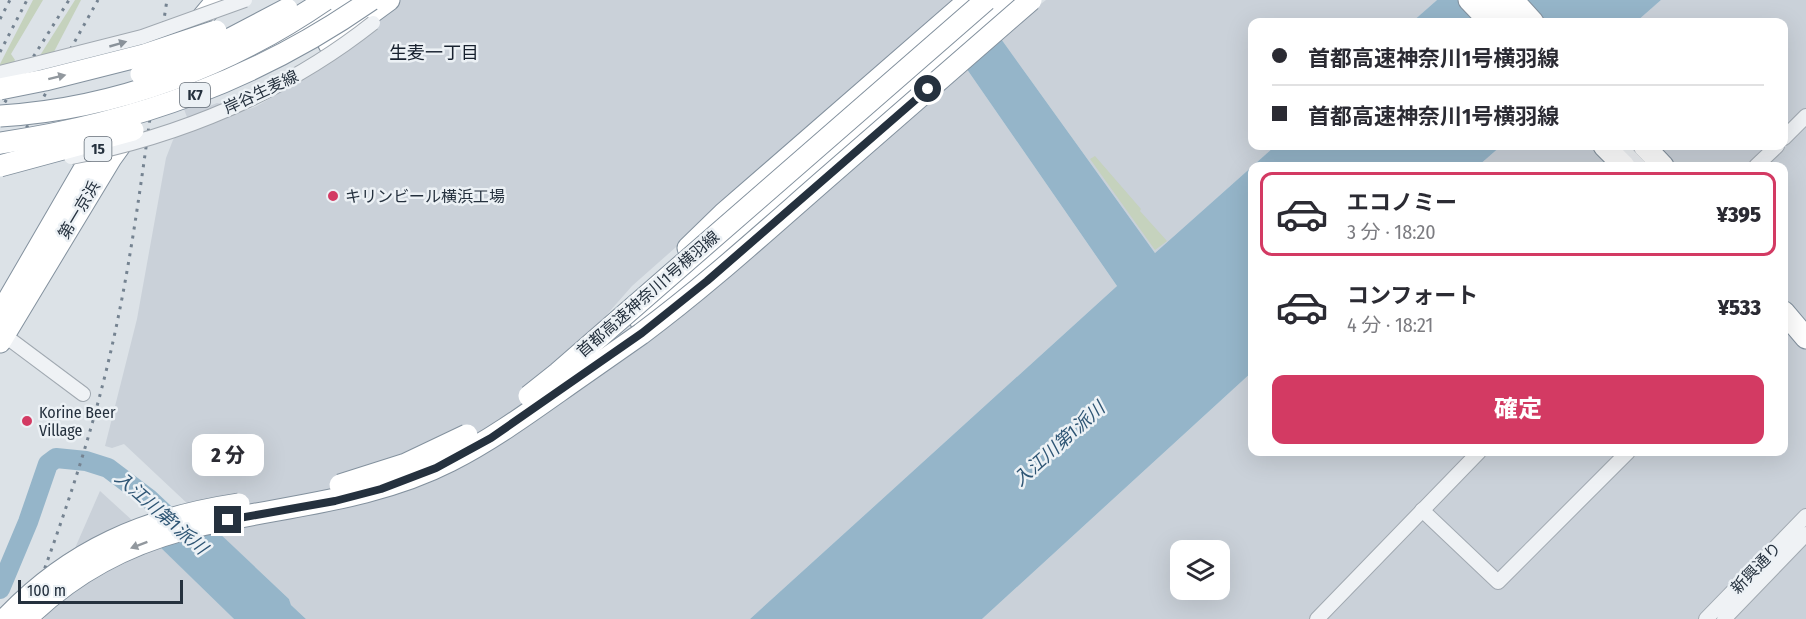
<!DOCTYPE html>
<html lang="ja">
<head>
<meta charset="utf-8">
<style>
	body { margin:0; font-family:"Fira Sans Condensed","Noto Sans JP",sans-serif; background:#f2f2f3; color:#2b2b33; height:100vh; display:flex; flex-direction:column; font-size:22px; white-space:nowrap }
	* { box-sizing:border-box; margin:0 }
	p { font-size:20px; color:#7c7c81 }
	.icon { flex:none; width:33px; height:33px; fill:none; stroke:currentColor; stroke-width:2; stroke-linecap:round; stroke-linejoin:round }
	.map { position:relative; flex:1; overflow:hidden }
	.panel { position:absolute; left:1248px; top:162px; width:540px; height:294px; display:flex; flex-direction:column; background:#fff; border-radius:12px; box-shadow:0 6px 24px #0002 }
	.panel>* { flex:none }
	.top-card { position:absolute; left:1248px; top:18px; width:540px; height:132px; border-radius:12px; box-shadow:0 6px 24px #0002; display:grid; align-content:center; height:132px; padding:0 24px; background:#fff }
	.controls { position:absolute; left:1170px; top:540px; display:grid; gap:12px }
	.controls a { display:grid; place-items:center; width:60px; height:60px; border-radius:12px; background:#fff; box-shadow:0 6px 24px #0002; font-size:30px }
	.scale { position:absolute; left:18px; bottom:15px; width:165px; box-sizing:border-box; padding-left:6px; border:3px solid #25313e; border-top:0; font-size:16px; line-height:21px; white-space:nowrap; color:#25313e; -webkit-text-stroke:4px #ecf1f5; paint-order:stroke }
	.end { position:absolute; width:27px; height:27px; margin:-14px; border:8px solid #25313e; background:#fff; box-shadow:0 0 0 3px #fff }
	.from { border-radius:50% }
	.bubble { position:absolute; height:42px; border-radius:12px; background:#fff; box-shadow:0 6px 24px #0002; font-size:20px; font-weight:800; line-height:42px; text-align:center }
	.top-card b { display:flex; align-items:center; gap:21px; height:57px; font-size:22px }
	.top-card b+b { border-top:2px solid #e1e1e2 }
	.top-card i { width:15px; height:15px; background:#2b2b33 }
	ul { padding:10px 0 0; list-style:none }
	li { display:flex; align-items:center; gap:18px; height:84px; margin:0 12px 9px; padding:0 12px; border:3px solid transparent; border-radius:12px }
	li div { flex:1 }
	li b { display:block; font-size:22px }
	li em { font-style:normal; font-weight:800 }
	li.on { border-color:#d33a63 }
	li>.icon { width:54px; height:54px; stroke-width:1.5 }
	.primary-button { display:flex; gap:12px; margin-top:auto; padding:12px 24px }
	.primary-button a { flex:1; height:69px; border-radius:12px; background:#d33a63; color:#fff; font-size:24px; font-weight:800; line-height:69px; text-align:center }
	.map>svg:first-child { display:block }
</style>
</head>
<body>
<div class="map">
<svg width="1806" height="619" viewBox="0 0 1806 619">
	<rect width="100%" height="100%" fill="#dce2e7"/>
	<g fill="#cad1d9" fill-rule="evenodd">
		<polygon points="400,0 974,0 806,132 632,286 595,328 624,360 769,238 964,65 1117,286 750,619 306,619 291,605 289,599 124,444 112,448 105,446 137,319 166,158 173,140 188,120 184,109 199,104 207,107 217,103 222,104 236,110 247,110 257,106 295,84"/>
		<polygon points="1046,0 1437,0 1412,22 1252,22 1252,146 1275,146 1155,253 999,36"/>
		<path d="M1661 0H1806V619H982L1252 372V452H1784V166H1478L1501 146H1784V22H1636ZM1180 550H1220V590H1180Z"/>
		<polygon points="100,491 146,533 234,619 44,619"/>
	</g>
	<g fill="#c5d2bd">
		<polygon points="33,0 43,0 11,54 15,60 0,83 0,64"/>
		<polygon points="75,0 81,0 33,92 15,95"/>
		<polygon points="1095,156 1141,209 1140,211 1167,241 1155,250 1090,159"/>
	</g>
	<g fill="#95b5c9">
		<polygon points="1437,0 1661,0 1636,22 1412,22"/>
		<polygon points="999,36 1155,253 1275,146 1501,146 1478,166 1252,166 1252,372 982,619 750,619 1117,286 964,65"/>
		<polygon points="216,530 289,599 291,605 306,619 234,619 159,546"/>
	</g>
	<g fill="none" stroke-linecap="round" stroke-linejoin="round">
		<polyline stroke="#95b5c9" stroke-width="20" points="0,589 28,522 48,464 56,458 86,461 108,468 149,499 180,528"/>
		<defs>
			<g id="minor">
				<polyline points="1784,138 1806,116"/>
				<polyline points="1620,146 1639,166"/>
				<polyline points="1756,166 1777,146"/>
				<polyline points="0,332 83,394"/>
				<polyline points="1422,510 1498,582 1628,452"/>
				<polyline points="1317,619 1479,452"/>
				<polyline points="1706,619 1806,516"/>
				<polyline points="1724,619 1806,534"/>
			</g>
			<g id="highway">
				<polyline points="1469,0 1490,22"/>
				<polyline points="1493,0 1514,22"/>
				<polyline points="1513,0 1533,22"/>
				<polyline points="329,44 389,0"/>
				<polyline points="176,49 217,0"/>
				<polyline points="229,69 294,35 350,0"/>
				<polyline points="1604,146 1624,166"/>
				<polyline points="1644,146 1663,166"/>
				<polyline points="688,248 723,214 969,0"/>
				<polyline points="1784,312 1806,338"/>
				<polyline points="0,314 87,164 106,137"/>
				<polyline points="641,322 700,273 735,240 1011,0"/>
				<polyline points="0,342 111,158 129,133"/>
			</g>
		</defs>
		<use href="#minor" stroke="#a1a9b1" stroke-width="16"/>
		<use href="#highway" stroke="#83919e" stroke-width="23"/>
		<use href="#minor" stroke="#eff2f5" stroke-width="14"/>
		<use href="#highway" stroke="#fff" stroke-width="21"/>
		<g stroke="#758391" stroke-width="3" stroke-dasharray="3 6" stroke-linecap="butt">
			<polyline points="0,19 10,0"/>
			<polyline points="0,52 27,0"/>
			<polyline points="0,110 69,0"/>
			<polyline points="0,175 98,0"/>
			<path d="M26 619C58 534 88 448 109 359 137 241 148 120 167 0"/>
		</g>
		<defs>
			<g id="minor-bridge">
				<polyline points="0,73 142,37 245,0"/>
				<path d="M71 157C179 137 286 92 373 23"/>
			</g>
			<g id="highway-bridge">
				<polyline points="141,74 226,41 287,9"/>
				<polyline points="0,89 45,80 144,55 216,31"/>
				<path d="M0 116C117 109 229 66 325 0"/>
				<path d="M0 143C137 123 258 79 371 0"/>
				<polyline points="0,166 133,130"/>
				<polyline points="529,396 558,373 986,0"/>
				<polyline points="340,485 406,464 467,435"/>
				<path d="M5 619C70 550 146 518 239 504"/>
				<path d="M26 619C69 576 123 546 182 530 271 506 366 504 450 461 497 437 538 406 581 376 601 362 621 348 641 334 707 285 768 229 830 175 897 116 964 58 1031 0"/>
			</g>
		</defs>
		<use href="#minor-bridge" stroke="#a1a9b1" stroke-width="16" stroke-linecap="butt"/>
		<use href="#highway-bridge" stroke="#83919e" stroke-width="23" stroke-linecap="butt"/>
		<use href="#minor-bridge" stroke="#eff2f5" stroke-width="14"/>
		<use href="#highway-bridge" stroke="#fff" stroke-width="21"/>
	</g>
	<defs><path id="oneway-solid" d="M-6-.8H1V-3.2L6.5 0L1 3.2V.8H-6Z" transform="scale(1.5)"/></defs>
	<use fill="#8a929a" href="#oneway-solid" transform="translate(118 44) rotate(-16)"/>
	<g fill="#92989e">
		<use href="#oneway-solid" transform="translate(57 77) rotate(-14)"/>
		<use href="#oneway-solid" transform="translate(139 545) rotate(159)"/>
	</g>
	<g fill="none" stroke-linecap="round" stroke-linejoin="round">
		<polyline stroke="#25313e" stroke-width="8" points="228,520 335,501 381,489 436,468 491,438 642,333 707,281 928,89"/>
	</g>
	<g fill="#d33a63" stroke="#ecf1f5" stroke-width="2">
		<circle cx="333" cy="196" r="6"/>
		<circle cx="27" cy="421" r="6"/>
	</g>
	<g text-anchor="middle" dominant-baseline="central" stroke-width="5" stroke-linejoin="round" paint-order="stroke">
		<g fill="#ecf1f5" stroke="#616b75" stroke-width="1.5">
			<rect x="180" y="83" width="30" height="24" rx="4.5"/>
			<rect x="84.5" y="137" width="27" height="24" rx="4.5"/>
		</g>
		<g font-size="15" font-weight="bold" fill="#25313e">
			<text x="195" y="95">K7</text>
			<text x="98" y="149">15</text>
		</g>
		<g font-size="16" fill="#25313e" stroke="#ecf1f5">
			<text transform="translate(261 92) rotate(-25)">岸谷生麦線</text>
			<text transform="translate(79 210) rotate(-59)">第一京浜</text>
			<text transform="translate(648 294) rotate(-41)">首都高速神奈川1号横羽線</text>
			<text transform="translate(1756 568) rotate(-46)">新興通り</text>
		</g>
		<g font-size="16" fill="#25313e" stroke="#ecf1f5" text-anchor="start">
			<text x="345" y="196">キリンビール横浜工場</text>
			<text x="39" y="412">Korine Beer<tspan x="39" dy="18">Village</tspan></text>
		</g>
		<g font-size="18" fill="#18222f" stroke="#ecf1f5">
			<text x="434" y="53">生麦一丁目</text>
		</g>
		<g font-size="18" font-style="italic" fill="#2e5574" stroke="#ecf1f5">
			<text transform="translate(1059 444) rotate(-42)">入江川第1派川</text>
			<text transform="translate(161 513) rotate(41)">入江川第1派川</text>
		</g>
	</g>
</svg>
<div class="controls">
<a><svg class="icon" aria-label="layers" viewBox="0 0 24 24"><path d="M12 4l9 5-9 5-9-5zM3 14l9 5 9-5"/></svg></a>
</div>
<div class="scale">100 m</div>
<i class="end from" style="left:928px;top:89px"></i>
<i class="end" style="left:228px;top:520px"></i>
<div class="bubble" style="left:192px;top:434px;width:72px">2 分</div>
<div class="top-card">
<b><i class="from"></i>首都高速神奈川1号横羽線</b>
<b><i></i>首都高速神奈川1号横羽線</b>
</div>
<section class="panel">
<ul>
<li class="on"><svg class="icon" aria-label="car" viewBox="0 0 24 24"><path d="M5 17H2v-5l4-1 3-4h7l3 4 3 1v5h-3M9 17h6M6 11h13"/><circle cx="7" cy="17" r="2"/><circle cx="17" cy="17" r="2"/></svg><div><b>エコノミー</b><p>3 分 · 18:20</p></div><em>¥395</em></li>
<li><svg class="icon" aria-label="car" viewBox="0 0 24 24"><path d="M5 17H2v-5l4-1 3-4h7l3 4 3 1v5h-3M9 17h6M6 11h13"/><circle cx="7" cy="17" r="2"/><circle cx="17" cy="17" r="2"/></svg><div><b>コンフォート</b><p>4 分 · 18:21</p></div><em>¥533</em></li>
</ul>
<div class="primary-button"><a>確定</a></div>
</section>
</div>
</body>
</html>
